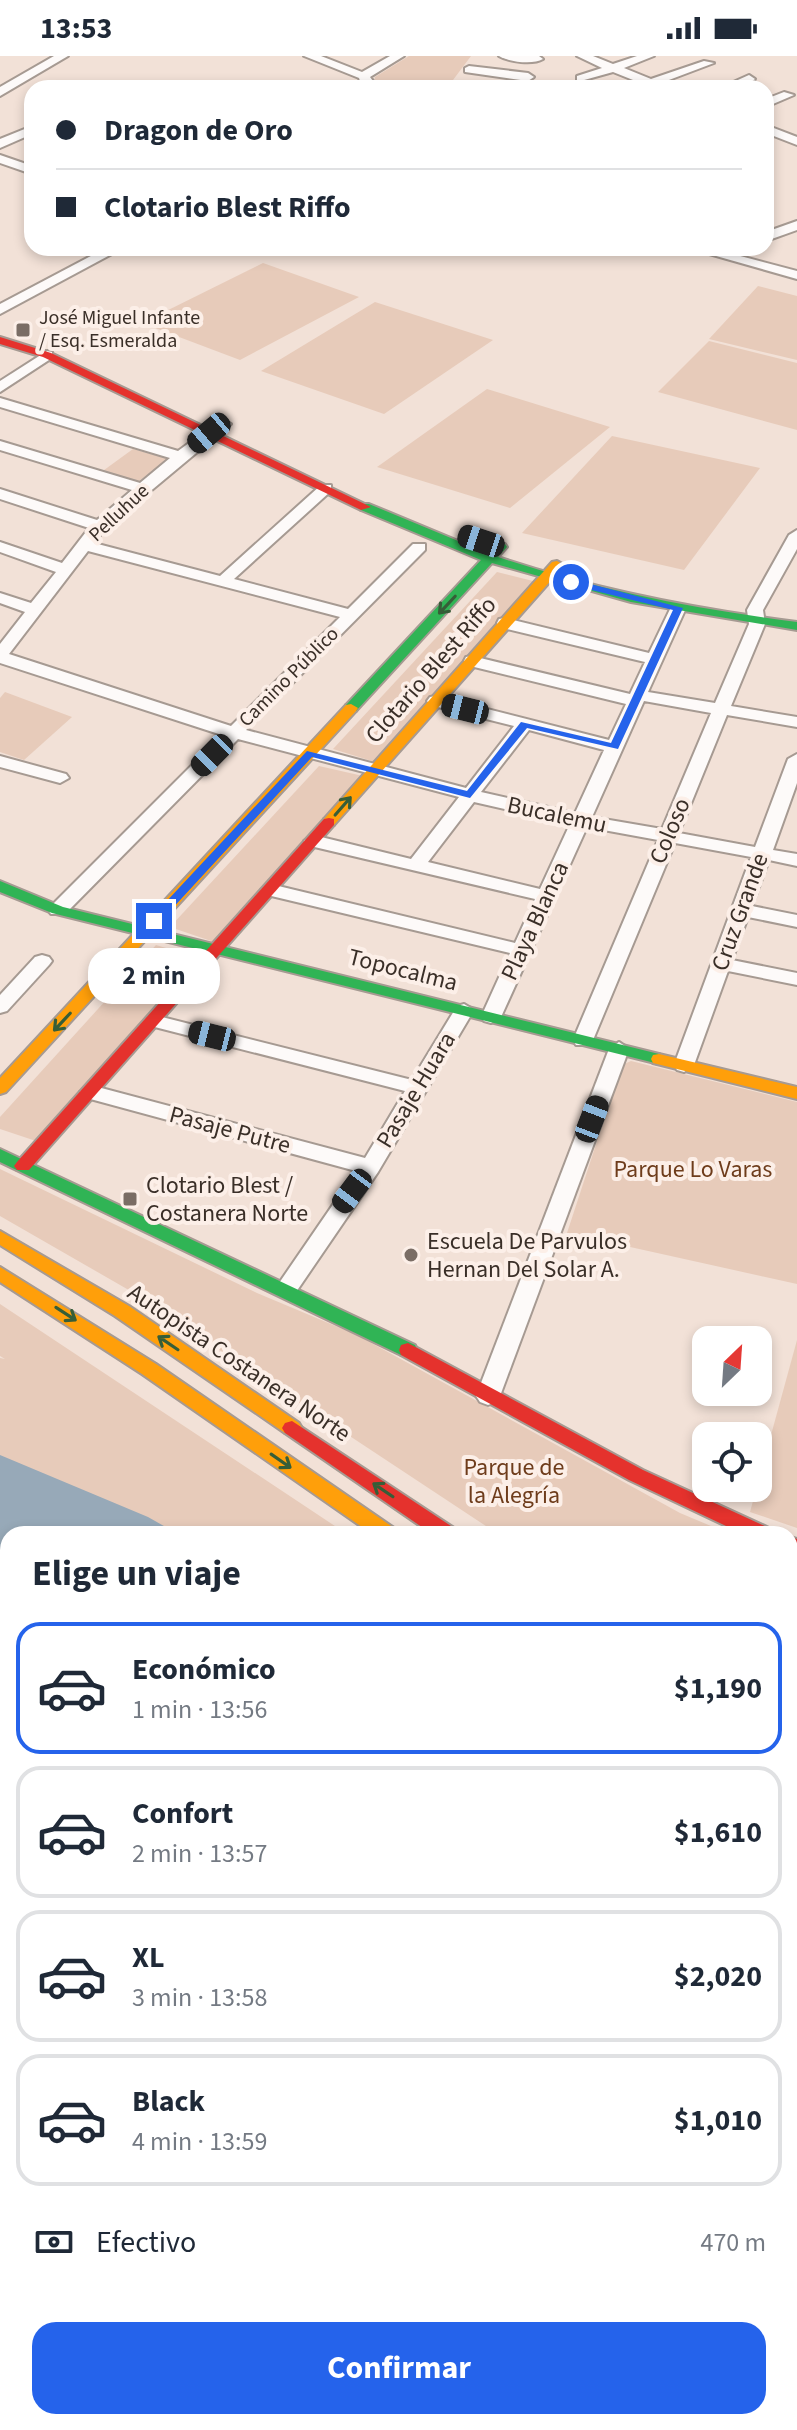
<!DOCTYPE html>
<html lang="es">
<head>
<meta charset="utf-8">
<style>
	body { margin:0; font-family:"Source Sans 3",sans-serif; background:#f2f2f3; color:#1f2937; height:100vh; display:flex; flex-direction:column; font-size:30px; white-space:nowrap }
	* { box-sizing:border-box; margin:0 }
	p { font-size:26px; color:#747a83 }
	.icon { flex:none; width:44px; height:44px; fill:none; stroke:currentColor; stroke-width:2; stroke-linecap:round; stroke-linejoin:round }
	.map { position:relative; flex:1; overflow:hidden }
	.details { position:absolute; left:0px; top:1470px; width:798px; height:904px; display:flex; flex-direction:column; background:#fff; border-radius:24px 24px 0 0; box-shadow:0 4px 12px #0003 }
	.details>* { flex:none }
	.banner { position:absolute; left:24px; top:24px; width:750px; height:176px; border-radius:24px; box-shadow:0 4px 12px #0003; display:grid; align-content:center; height:176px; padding:0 32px; background:#fff }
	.needle { width:52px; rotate:25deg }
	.tools { position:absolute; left:692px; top:1270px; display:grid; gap:16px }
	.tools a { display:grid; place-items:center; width:80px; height:80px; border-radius:16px; background:#fff; box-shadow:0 4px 12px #0003; font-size:40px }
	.end { position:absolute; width:36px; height:36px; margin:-18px; border:10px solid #2563eb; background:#fff; box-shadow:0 0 0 4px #fff }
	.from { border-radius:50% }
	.bubble { position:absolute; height:56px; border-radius:24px; background:#fff; box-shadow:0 4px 12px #0003; font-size:26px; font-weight:700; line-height:56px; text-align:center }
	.car { position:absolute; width:24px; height:48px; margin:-24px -12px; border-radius:10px; box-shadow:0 0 6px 2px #0007; background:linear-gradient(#222 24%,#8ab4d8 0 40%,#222 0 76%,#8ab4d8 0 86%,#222 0) }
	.banner b { display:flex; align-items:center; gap:28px; height:76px; font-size:30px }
	.banner b+b { border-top:2px solid #e0e1e3 }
	.banner i { width:20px; height:20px; background:#1f2937 }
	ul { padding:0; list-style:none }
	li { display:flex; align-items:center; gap:24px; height:132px; margin:0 16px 12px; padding:0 16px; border:4px solid #e0e1e3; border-radius:24px }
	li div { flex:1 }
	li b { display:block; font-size:30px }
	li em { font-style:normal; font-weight:700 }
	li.current { border-color:#2563eb }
	li>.icon { width:72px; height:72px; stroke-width:1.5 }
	h2 { padding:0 32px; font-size:36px; line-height:96px }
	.pay { display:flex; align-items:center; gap:20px; height:88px; padding:0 32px; font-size:30px }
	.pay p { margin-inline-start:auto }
	.button { display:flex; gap:16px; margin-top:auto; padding:16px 32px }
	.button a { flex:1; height:92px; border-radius:24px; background:#2563eb; color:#fff; font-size:32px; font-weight:700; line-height:92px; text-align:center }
	.status { display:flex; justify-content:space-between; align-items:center; height:56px; padding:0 40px; background:#fff; direction:ltr }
	.status svg { height:22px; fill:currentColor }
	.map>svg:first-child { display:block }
</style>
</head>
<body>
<div class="status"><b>13:53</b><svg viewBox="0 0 49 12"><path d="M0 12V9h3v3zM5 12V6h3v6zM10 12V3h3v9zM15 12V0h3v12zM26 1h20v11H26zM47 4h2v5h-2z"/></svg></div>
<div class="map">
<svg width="797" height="2374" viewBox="0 0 797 2374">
	<rect width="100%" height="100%" fill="#f2e1d7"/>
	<g fill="#e7cbba">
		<polygon points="409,0 471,0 447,32 368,32 374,27 375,21"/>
		<polygon points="263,207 359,241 240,304 142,267"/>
		<polygon points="758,230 797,240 797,304 709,283"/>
		<polygon points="375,246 493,284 384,358 261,315"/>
		<polygon points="709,285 797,307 797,374 658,336"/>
		<polygon points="487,333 610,371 510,452 377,411"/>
		<polygon points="612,380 760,412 684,514 522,477"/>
		<polygon points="133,393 169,403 135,428 100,417"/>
		<polygon points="497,516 533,525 375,706 333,693"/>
		<polygon points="5,636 72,661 24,704 0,696 0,642"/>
		<polygon points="319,710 363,720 214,886 170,871"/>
		<polygon points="156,889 200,902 36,1085 0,1073 0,1061"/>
		<polygon points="631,1005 797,1046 797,1228 567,1177 622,1009"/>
		<polygon points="0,1113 257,1237 357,1279 680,1457 730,1478 498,1478 127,1233 0,1160"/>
		<polygon points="0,1248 347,1478 8,1478 8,1574 0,1570 0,1302 5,1303 0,1300"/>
		<polygon points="797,1284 797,1472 750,1456"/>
		<polygon points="790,1503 797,1506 797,1672 790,1669"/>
		<polygon points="0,1573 8,1578 8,2000 0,1995"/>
		<polygon points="790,1857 797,1863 797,2244 790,2242"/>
		<polygon points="790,2268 797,2274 797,2374 668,2374 655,2366 790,2366"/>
	</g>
	<g fill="#97a9b8">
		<polygon points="0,1399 148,1461 178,1478 8,1478 8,1528 0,1524"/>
		<polygon points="790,1972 797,1978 797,2198 790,2192"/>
	</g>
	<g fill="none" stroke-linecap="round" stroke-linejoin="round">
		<defs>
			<g id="street">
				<polygon points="54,0 68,0 0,40 0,31"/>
				<polygon points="304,0 321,0 362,16 390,0 404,0 370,21 373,25 366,32 353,32 360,25 359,22"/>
				<path d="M499 0H539L543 3C533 9 509 6 499 0Z"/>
				<polygon points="577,0 593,0 613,8 637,0 654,0 624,12 651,23 704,5 714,7 661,27 669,32 653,32 613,16 577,26 577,20 602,12"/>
				<polygon points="469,10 528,17 534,21 528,25 465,16 465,12"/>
				<path d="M749 19 755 23C745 32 733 32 720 32Z"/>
				<polygon points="784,36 794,39 766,51 766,43"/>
				<polygon points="766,69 797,81 797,89 766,77"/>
				<polygon points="32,70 32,78 0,92 0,83"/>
				<polygon points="0,99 32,110 32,118 0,107"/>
				<polygon points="797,165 797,174 766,185 766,176"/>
				<polygon points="106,192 123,192 0,258 0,248"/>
				<polygon points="688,192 710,192 797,215 797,223"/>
				<polygon points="47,295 52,296 52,302 0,336 0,325"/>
				<path d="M0 342 178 395 219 365 224 364 231 368 105 473 94 487 220 520 321 429H331V435L234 523 348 553 413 488H425V494L246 674 466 732 514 670 430 649 427 645 430 641 436 640 609 684 626 648 466 609 464 605 466 601 472 600 630 638 645 606 499 571 497 567 499 563 505 562 649 597 672 549H684L686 552 648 636 715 647 749 568 747 554 789 479 797 474V493L763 554 765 568 731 650 797 661V671L727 659 679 777 755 791 788 703 797 698V727L773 794 797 798V810L769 804 752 850 797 859V871L748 861 732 904 797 917V929L728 915 694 1009 684 1016 677 1014 674 1009 751 801 675 787 593 984 590 989H576L573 984 658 784 587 771 501 961 491 967 484 965 481 961 510 897 263 838 261 834 270 828 515 887 535 843 306 789 304 785 313 779 411 803 459 741 238 683 65 858H51L48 854 51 850 222 679 0 607V588L25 556 0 547V537L31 547 56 516 0 496V486L62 507 89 472 0 443V433L97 464 132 434 0 394V385L140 427 170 402 0 351ZM88 495 340 561 231 670 9 598ZM644 645 711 657 662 773 592 761ZM529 674 604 694 575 757 481 736ZM474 746 570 768 540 833 428 806Z"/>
				<polygon points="0,700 66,718 69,722 60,727 0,711"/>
				<polygon points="42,899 49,901 52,905 49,909 7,955 0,957 0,939 35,901"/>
				<polygon points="464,948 474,954 378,1116 294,1239 278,1239 275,1233 356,1115 83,1041 80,1036 90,1029 365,1102 405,1035 147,969 144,965 154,959 412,1024 457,950"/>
				<polygon points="619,986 629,993 500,1340 496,1346 488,1349 480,1346 476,1340 609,993"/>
				<polygon points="0,2351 8,2354 8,2366 22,2366 25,2374 0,2374"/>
				<polygon points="252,2366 287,2366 284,2374 249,2374"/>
			</g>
			<g id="fast">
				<path d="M361 448H369L487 497 495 488H505L507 491 498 501C596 534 695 553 797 566V574L631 546 492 507 356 655H346V649L481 504 361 454Z"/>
				<polygon points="0,825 63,851 659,998 667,1003 659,1008 52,857 0,836"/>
				<polygon points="0,1093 415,1289 417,1294 415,1299 401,1299 0,1106"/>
				<polygon points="790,1695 797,1697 797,1717 790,1715"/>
			</g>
			<g id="slow">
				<polygon points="557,505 564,509 562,512 334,769 324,769 324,763 552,506"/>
				<polygon points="351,648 358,652 356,655 6,1036 0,1038 0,1022 346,649"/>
				<polygon points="659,998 797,1031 797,1043 653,1007 651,1003 653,999"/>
				<polygon points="0,1175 129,1250 299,1367 302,1372 299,1377 285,1377 115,1260 0,1189"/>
				<polygon points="0,1211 156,1308 394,1472 397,1478 372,1478 142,1318 0,1226"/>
			</g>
			<g id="jam">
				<polygon points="0,281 51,297 371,451 361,454 43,301 0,288"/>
				<polygon points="329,762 334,763 334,769 29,1114 17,1114 14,1110 17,1106 324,763"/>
				<polygon points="408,1287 643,1414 769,1472 772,1478 743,1478 629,1424 401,1299 399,1294 401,1289"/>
				<polygon points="292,1365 454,1472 457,1478 432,1478 285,1377 282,1372 285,1367"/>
				<polygon points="790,1481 797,1483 797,1500 790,1498"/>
				<polygon points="790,1738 797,1740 797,1760 790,1758"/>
				<polygon points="0,2097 8,2100 8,2126 0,2123"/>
				<polygon points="382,2366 417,2366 420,2374 385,2374"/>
			</g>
		</defs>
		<use href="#street" stroke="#a69a92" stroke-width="4"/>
		<use href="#fast" stroke="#a69a92" stroke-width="4"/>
		<use href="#slow" stroke="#a69a92" stroke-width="4"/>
		<use href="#jam" stroke="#a69a92" stroke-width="4"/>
		<use href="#street" fill="#fdfaf9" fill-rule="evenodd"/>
		<use href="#fast" fill="#30b455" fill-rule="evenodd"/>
		<use href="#slow" fill="#ff9f0a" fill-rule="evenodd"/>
		<use href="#jam" fill="#e5322d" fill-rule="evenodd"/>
	</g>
	<defs><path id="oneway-shaft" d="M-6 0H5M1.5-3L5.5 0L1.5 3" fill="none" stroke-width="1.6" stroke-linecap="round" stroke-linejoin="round" transform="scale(2)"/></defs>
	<g stroke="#365e38">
		<use href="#oneway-shaft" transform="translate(447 549) rotate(133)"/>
		<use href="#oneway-shaft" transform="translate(343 750) rotate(-49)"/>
		<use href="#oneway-shaft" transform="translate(62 966) rotate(133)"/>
		<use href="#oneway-shaft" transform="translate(66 1258) rotate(33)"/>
		<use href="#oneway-shaft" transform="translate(168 1287) rotate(-146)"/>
		<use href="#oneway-shaft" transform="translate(281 1405) rotate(35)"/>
		<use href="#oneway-shaft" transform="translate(383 1434) rotate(-146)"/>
	</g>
	<polygon fill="#2563eb" points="571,523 683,552 618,693 527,672 470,742 312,701 158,868 150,868 150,863 307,695 467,735 521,666 611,687 673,554 567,528"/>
	<g fill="#7a6d65" stroke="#fcefe8" stroke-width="3">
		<rect x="15" y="266" width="16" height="16" rx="4"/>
		<rect x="122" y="1135" width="16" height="16" rx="4"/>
		<circle cx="411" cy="1199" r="8"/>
	</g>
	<g text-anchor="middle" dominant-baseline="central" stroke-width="8" stroke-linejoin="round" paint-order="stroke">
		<g font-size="20" fill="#3a2f28" stroke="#fcefe8" text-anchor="start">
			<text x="39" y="262">José Miguel Infante<tspan x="39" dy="23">/ Esq. Esmeralda</tspan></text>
		</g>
		<g font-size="20" fill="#3a2f28" stroke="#fcefe8">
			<text transform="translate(119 457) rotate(-43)">Pelluhue</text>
			<text transform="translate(289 621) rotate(-45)">Camino Público</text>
		</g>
		<g font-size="24" fill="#3a2f28" stroke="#fcefe8">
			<text transform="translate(431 614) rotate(-49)">Clotario Blest Riffo</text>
			<text transform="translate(557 759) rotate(12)">Bucalemu</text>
			<text transform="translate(670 775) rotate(-67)">Coloso</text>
			<text transform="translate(740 856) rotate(-70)">Cruz Grande</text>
			<text transform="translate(535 865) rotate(-65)">Playa Blanca</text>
			<text transform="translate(403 914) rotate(14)">Topocalma</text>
			<text transform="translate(416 1034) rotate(-59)">Pasaje Huara</text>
			<text transform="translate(230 1074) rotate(15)">Pasaje Putre</text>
			<text transform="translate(239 1307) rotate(34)">Autopista Costanera Norte</text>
		</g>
		<g font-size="24" fill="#6e3c1b" stroke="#fcefe8">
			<text x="693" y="1113">Parque Lo Varas</text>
			<text x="514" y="1411">Parque de<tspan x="514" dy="28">la Alegría</tspan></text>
		</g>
		<g font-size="24" fill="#3a2f28" stroke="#fcefe8" text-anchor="start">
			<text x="146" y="1129">Clotario Blest /<tspan x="146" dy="28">Costanera Norte</tspan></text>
			<text x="427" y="1185">Escuela De Parvulos<tspan x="427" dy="28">Hernan Del Solar A.</tspan></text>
		</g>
	</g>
</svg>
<div class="tools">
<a><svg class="needle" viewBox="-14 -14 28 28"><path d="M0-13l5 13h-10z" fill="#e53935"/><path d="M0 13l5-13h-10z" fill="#747a83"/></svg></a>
<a><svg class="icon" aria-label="locate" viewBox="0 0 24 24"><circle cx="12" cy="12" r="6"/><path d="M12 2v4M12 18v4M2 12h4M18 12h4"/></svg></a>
</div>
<i class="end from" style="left:571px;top:526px"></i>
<i class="end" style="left:154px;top:865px"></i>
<div class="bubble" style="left:88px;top:892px;width:132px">2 min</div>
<i class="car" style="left:209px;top:377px;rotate:230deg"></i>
<i class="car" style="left:481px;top:485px;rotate:288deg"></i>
<i class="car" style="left:465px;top:653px;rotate:284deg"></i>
<i class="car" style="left:212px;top:699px;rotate:225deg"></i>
<i class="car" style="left:212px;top:980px;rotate:284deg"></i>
<i class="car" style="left:592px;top:1063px;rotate:21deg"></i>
<i class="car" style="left:352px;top:1135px;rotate:217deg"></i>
<div class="banner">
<b><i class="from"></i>Dragon de Oro</b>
<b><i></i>Clotario Blest Riffo</b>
</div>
<section class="details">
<h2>Elige un viaje</h2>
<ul>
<li class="current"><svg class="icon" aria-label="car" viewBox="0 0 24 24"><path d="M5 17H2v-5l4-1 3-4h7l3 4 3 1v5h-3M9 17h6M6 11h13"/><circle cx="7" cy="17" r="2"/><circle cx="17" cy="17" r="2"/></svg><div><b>Económico</b><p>1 min · 13:56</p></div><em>$1,190</em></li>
<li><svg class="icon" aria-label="car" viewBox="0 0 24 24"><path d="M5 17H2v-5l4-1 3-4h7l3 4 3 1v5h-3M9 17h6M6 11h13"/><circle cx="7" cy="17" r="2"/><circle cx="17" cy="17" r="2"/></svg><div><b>Confort</b><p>2 min · 13:57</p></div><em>$1,610</em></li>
<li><svg class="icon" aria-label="car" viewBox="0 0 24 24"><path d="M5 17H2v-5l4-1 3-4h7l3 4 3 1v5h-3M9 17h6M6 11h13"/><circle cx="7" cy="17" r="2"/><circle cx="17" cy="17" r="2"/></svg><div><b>XL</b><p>3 min · 13:58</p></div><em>$2,020</em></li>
<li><svg class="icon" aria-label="car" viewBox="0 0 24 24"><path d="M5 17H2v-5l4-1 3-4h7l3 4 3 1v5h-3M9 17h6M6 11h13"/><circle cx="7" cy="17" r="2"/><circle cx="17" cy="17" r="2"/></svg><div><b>Black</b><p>4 min · 13:59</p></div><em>$1,010</em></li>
</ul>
<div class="pay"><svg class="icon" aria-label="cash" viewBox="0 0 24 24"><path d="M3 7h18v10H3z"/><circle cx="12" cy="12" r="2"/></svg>Efectivo<p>470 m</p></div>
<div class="button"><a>Confirmar</a></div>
</section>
</div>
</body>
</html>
